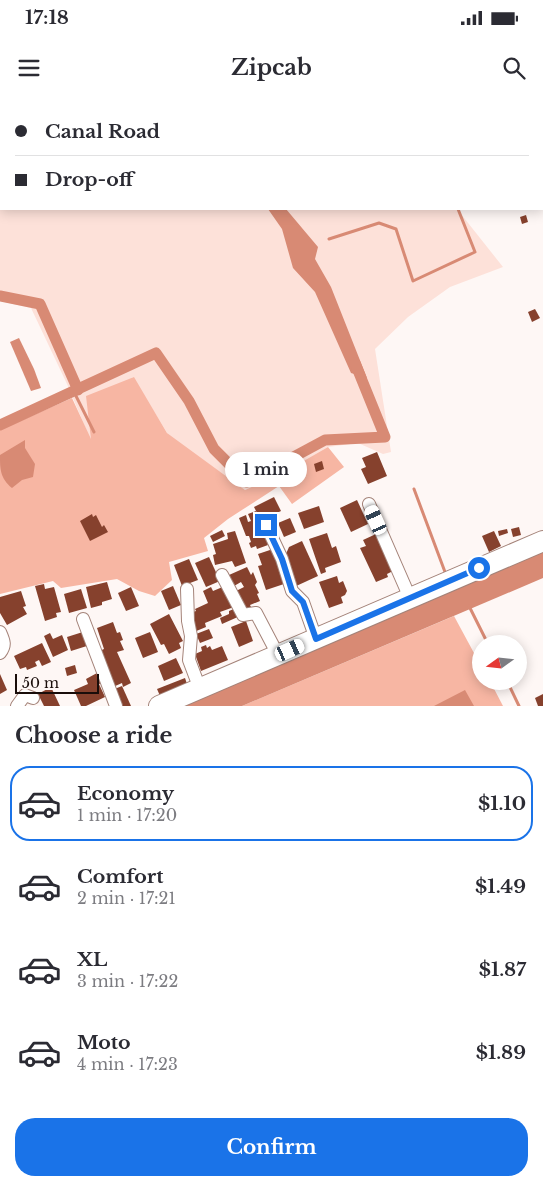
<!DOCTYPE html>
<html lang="en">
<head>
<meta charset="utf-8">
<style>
	body { margin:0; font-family:"Libre Baskerville",serif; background:#f7f7f7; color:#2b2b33; height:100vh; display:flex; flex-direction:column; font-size:19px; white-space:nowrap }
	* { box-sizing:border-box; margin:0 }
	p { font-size:16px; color:#7c7c81 }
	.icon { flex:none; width:28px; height:28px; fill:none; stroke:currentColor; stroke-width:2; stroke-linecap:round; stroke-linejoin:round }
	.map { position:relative; height:606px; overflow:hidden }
	.panel { display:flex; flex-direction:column; background:#fff; flex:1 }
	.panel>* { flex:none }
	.hud { position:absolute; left:0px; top:0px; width:544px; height:110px; box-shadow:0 2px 12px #0003; display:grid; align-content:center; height:110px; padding:0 15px; background:#fff }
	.needle { width:32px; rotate:255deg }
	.controls { position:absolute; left:472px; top:535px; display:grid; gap:10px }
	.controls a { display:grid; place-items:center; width:55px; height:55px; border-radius:50%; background:#fff; box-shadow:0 2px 12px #0003; font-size:25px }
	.scale { position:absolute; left:15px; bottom:12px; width:84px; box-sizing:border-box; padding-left:5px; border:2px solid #190d0a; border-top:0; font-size:14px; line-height:18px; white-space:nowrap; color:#190d0a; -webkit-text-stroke:4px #fef7f5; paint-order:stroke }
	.end { position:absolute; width:22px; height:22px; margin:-11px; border:6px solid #1a73e8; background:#fff; box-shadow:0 0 0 2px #fff }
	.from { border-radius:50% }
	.bubble { position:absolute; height:35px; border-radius:18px; background:#fff; box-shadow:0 2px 12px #0003; font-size:16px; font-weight:800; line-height:35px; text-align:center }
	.car { position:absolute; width:15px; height:30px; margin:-15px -8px; border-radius:6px; box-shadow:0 0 4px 1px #0007; background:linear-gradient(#fff 24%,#345 0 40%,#fff 0 76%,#345 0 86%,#fff 0) }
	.hud b { display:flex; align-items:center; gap:18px; height:48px; font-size:19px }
	.hud b+b { border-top:1px solid #e1e1e2 }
	.hud i { width:12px; height:12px; background:#2b2b33 }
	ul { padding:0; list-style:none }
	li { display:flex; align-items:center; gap:15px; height:75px; margin:0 10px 8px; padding:0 5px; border:2px solid transparent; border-radius:20px }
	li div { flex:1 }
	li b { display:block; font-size:19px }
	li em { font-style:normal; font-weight:800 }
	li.selected { border-color:#1a73e8 }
	li>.icon { width:45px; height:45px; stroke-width:1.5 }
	h2 { padding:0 15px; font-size:22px; line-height:60px }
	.button { display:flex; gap:10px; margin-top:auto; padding:10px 15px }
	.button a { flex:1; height:58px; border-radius:20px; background:#1a73e8; color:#fff; font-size:20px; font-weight:800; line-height:58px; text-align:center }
	.status { display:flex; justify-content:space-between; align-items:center; height:35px; padding:0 25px; background:#fff; direction:ltr }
	.status svg { height:14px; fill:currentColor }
	header { display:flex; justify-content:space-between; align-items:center; height:65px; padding:0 15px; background:#fff; font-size:22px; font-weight:800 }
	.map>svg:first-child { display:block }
</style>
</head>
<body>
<div class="status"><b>17:18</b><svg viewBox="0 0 49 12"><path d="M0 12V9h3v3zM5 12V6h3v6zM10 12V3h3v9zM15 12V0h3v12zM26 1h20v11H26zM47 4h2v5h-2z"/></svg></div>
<header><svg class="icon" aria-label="menu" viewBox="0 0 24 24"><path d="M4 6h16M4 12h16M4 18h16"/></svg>Zipcab<svg class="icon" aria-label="search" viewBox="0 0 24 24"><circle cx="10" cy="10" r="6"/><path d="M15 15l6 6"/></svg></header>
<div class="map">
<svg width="543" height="606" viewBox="0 0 543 606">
	<rect width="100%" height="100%" fill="#fef7f5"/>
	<polygon fill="#fde1d9" points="0,0 469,0 1,1 1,109 457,109 503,167 450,187 408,217 375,249 391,352 383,354 358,343 328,347 286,371 245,390 169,336 133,277 91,341 67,284 31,208 0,201"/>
	<g fill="#f7b6a3">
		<polygon points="134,277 167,333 245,390 286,371 328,347 344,367 292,404 279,386 228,419 204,438 208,451 169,462 172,480 155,496 139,491 117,479 61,488 53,481 0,494 0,330 72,298 91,339 86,296"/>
		<polygon points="454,516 481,566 481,581 490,581 503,606 242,606"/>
	</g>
	<g fill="#d88a74">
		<polygon points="268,109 286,109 318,147 315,159 331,187 367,278 351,273 315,192 293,168 282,129"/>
		<polygon points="19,238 34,269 41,288 31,291 10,242"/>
		<path d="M25 340V348L35 364 33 377 22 380 12 388C0 378 0 369 0 355Z"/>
		<polygon points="543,448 543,478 242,606 181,606"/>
		<polygon points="465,590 474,606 434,606"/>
	</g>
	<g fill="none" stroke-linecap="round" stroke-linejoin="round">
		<g stroke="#d88a74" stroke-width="3">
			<polyline points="487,0 487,1"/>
			<polyline points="329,139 379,123 396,129 413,181 475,152 458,109"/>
			<polyline points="74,292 94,332"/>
			<polyline points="414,389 445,472"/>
			<polyline points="469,506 488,544"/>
			<polyline points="507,581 519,606"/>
		</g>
		<g stroke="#d88a74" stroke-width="11">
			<polyline points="402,1 404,0"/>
			<polyline points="0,196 40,204 78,290"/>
			<polyline points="0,325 156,253 189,301 214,349 247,382 325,340 385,337 355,263"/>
		</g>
	</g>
	<g fill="#86412d">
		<polygon points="526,115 528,122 522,124 520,117"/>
		<polygon points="535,209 540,218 532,222 528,212"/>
		<polygon points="377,352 387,376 368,384 361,369 366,367 362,358"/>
		<polygon points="322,361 324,369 316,372 314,364"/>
		<polygon points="274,397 281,411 261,421 254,407"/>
		<polygon points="357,400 368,424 351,432 340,408"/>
		<polygon points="319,406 324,422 304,429 298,413"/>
		<polygon points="256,411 268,445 257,449 256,446 251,448 249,443 251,442 249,436 246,436 239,418 246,415 248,422 251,421 248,414"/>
		<polygon points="92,414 93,417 96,415 102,427 104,425 108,432 90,441 80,421"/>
		<polygon points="290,418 296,432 284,437 278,423"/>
		<polygon points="519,427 521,435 513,437 511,429"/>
		<polygon points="507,429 508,433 499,436 498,431"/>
		<polygon points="222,430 225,436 213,442 210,436"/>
		<polygon points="235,431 246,463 235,467 232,461 215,465 213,455 216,454 213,444 228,439 227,433"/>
		<polygon points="494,431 501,446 489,452 482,436"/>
		<polygon points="327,433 332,448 336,446 341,462 325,468 326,472 321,474 309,439"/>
		<polygon points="376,434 393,471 387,474 388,477 376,482 360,448 366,446 363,440"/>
		<polygon points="302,441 318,476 294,487 285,456 289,447"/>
		<polygon points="276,448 284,484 266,490 258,466 262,465 258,454"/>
		<polygon points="209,457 220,481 206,487 195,463"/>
		<polygon points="189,459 198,480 182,486 174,465"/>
		<polygon points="247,467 251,475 253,472 257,482 255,485 259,493 257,494 260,501 250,505 252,509 244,513 234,492 244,487 241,482 234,486 229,475"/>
		<polygon points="337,476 339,483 343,481 347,491 345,495 341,497 343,503 329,508 319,482"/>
		<polygon points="107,482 112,499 102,502 102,505 91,508 86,487"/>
		<polygon points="44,484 45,489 54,487 61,512 56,513 57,517 45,521 35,486"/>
		<polygon points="173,486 181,505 169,510 161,491"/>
		<polygon points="225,486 234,507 220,512 222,516 205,523 206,527 194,532 188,514 196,511 195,509 208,503 203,491 211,487 213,491"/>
		<polygon points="131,487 139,506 126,511 118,493"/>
		<polygon points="81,489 87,508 69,513 64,494"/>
		<polygon points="21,491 26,506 23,507 27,514 7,525 0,513 0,497"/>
		<polygon points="236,508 240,516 222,524 220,518 229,514 229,511"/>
		<polygon points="169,514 183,541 179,543 181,548 169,554 164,544 161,545 150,524"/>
		<polygon points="246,521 253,541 239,547 231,527"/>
		<polygon points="113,522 117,533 120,532 123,540 120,541 124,550 117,552 131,583 123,587 122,583 113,587 97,552 104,549 97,528"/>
		<polygon points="209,529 213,538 200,543 196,534"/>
		<polygon points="86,531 90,545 71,551 67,537"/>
		<polygon points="150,532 158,552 143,558 135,538"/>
		<polygon points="50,533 53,539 62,535 68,550 53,557 44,536"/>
		<polygon points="42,543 51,562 42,566 39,560 35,562 37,566 27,570 26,567 20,569 14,556"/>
		<polygon points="206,545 207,548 210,546 212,550 222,546 228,560 201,571 195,554 202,551 201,547"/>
		<polygon points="176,558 183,573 164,581 158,566"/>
		<polygon points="75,565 77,573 67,576 65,568"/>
		<polygon points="97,573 102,583 99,584 105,597 86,606 81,606 74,590 88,584 86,579"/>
		<polygon points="0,574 7,590 0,594"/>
		<polygon points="185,578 188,587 161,598 157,589"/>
		<polygon points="122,586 131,606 119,606 112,590"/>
		<polygon points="51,587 60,606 44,606 38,594"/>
		<polygon points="543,594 543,606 538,606 535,598"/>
	</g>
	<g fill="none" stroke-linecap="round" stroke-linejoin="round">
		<defs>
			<g id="minor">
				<polyline points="369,404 410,498"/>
				<polyline points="266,425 282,459 292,491 303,502 316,539"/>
				<polyline points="222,475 243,515 256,513 278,555"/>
				<polyline points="187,489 188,521 191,536 189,560 200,589"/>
				<polyline points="83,519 116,606"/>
				<path d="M0 532C4 541 6 545 0 553"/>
				<polyline points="17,606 25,595 33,598"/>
			</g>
			<polyline id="primary" points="159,606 543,441"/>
		</defs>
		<use href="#minor" stroke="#a48379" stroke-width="14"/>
		<use href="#primary" stroke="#a48379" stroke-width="22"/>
		<use href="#minor" stroke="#fff" stroke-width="12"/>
		<use href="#primary" stroke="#fff" stroke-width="20"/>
	</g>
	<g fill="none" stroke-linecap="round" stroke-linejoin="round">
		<polyline stroke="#1a73e8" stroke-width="6" points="266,425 282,459 292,491 303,502 316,539 479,468"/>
	</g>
</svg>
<div class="controls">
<a><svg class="needle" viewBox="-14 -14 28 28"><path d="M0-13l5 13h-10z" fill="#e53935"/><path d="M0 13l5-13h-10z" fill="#7c7c81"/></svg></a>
</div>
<div class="scale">50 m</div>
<i class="end from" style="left:479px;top:468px"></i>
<i class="end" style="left:266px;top:425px"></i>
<div class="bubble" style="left:225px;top:352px;width:82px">1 min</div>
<i class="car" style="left:376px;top:420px;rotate:336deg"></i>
<i class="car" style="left:290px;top:550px;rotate:66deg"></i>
<div class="hud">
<b><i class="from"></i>Canal Road</b>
<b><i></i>Drop-off</b>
</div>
</div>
<section class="panel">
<h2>Choose a ride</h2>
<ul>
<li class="selected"><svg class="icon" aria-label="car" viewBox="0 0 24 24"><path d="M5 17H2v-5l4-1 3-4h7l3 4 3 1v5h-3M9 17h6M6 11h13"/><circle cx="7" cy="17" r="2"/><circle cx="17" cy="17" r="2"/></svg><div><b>Economy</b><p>1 min · 17:20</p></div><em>$1.10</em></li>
<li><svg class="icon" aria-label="car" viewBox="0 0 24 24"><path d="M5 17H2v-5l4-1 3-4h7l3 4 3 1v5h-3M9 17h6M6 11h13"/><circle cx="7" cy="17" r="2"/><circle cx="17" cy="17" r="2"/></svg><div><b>Comfort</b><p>2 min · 17:21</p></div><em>$1.49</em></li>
<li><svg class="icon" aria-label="car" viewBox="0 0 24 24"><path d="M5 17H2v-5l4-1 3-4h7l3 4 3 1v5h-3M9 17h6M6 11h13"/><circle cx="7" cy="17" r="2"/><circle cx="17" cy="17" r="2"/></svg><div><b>XL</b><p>3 min · 17:22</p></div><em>$1.87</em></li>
<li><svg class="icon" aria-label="car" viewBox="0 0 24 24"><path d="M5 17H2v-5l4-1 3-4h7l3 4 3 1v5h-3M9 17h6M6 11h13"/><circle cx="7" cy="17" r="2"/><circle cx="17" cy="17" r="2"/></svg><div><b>Moto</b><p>4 min · 17:23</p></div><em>$1.89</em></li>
</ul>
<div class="button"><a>Confirm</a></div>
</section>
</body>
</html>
